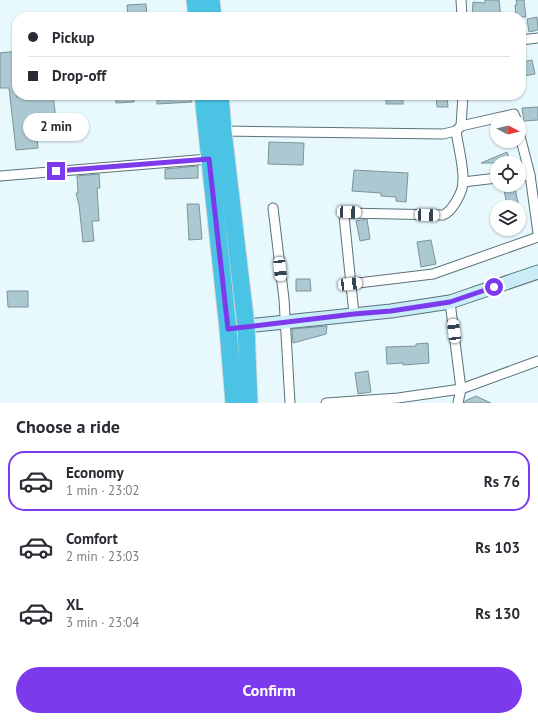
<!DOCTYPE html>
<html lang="en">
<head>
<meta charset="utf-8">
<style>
	body { margin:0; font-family:"PT Sans",sans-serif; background:#f2f2f3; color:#2b2b33; height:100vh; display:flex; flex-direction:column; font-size:15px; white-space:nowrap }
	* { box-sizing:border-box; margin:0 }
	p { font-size:13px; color:#7c7c81 }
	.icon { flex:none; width:22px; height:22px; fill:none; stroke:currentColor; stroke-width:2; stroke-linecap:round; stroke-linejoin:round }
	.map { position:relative; height:403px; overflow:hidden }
	.sheet { display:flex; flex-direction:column; background:#fff; flex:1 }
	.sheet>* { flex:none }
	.top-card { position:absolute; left:12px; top:12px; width:514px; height:88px; border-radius:16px; box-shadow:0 1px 3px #0004; display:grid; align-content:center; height:88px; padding:0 16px; background:#fff }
	.needle { width:26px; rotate:97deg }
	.buttons { position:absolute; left:490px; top:112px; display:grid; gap:8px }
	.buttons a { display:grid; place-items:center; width:36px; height:36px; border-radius:50%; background:#fff; box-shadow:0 1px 3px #0004; font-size:20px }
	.end { position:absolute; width:18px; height:18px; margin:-9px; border:5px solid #7c3aed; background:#fff; box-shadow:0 0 0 2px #fff }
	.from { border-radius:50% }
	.bubble { position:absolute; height:28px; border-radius:14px; background:#fff; box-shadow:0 1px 3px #0004; font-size:13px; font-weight:700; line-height:28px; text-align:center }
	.car { position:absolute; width:12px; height:24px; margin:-12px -6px; border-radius:5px; box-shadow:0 0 3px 1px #0007; background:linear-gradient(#fff 24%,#345 0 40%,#fff 0 76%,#345 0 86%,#fff 0) }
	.top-card b { display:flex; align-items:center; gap:14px; height:38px; font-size:15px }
	.top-card b+b { border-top:1px solid #e1e1e2 }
	.top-card i { width:10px; height:10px; background:#2b2b33 }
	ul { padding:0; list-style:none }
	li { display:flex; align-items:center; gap:12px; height:60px; margin:0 8px 6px; padding:0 8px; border:2px solid transparent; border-radius:16px }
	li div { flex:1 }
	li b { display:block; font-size:15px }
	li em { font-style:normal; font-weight:700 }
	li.current { border-color:#7c3aed }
	li>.icon { width:36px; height:36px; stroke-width:1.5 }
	h2 { padding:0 16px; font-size:18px; line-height:48px }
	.cta { display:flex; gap:8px; margin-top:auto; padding:8px 16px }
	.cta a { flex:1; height:46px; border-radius:24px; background:#7c3aed; color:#fff; font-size:16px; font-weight:700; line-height:46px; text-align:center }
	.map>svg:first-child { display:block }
</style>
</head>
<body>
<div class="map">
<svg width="538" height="403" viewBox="0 0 538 403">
	<rect width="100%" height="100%" fill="#e8f9fe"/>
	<g fill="#acc8d1" stroke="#7a949d">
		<polygon points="485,0 499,0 501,17 472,17 473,2 485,3"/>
		<polygon points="516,0 524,0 526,17 516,17 515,5 517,5"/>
		<polygon points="146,4 147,17 128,17 127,5"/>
		<polygon points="537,17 538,30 529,32 527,19"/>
		<polygon points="17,51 17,97 53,95 57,127 36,129 38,148 16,150 9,88 0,88 0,53"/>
		<polygon points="532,60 535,74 524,76 522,62"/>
		<polygon points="115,95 134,95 134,102 116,103"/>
		<polygon points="157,95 191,95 192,102 157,104"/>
		<rect x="386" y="95" width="17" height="9"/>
		<polygon points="436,95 447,95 448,107 437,107"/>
		<polygon points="538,107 538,120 524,121 522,108"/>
		<polygon points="269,142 304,143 303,165 268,164"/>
		<polygon points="507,152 511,163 481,163"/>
		<polygon points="198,166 198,178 165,179 165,169"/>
		<polygon points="354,170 408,173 406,202 396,201 396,197 381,196 381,193 352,191"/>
		<polygon points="99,174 100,188 97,188 99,221 92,221 94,241 83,242 79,205 76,193 78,193 77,176"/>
		<polygon points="515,188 518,203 507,205 504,190"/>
		<polygon points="187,204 199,204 202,239 189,240"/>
		<polygon points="367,219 370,239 360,241 356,221"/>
		<polygon points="431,240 436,264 421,267 417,242"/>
		<polygon points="296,279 310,279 311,291 296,291"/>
		<polygon points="7,291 28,291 28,307 8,307"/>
		<polygon points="327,326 326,334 293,343 292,329"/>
		<polygon points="428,343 429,363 403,365 403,363 387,364 386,347 416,346 416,344"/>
		<polygon points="368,371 371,392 358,394 355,373"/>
		<polygon points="476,396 478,397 491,403 464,403 465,401"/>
	</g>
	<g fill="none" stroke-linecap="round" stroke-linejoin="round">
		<defs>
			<g id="street">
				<polyline points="461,0 462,17"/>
				<polyline points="521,40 538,38"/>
				<polyline points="461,126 463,95"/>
				<polyline points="223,131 443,134 456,131 461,126 514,114 516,119"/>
				<polyline points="519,132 530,175 538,233"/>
				<polyline points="0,176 209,159"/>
				<polyline points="519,176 530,175"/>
				<polyline points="463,182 497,178"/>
				<polyline points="273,208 284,299 290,403"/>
				<polyline points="350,284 433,274 538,237"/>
				<polyline points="450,302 461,389 458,403"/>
				<path d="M354 314 344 216 346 213 443 215C452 212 463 192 463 182 464 167 458 146 456 131"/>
				<polyline points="326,403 398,398 461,389 538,361"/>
			</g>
			<polyline id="secondary" points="246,326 391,311 450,302 538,272"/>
			<g id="highway">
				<polyline points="195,0 197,17"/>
				<polyline points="211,0 213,17"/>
				<polyline points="203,95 228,329 234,403"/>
				<polyline points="220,95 223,131 246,326 249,403"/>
			</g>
		</defs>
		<use href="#street" stroke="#59727a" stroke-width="11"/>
		<use href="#secondary" stroke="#59727a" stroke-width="15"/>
		<use href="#highway" stroke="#d6d8d8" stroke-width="19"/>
		<use href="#street" stroke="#fff" stroke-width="9"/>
		<use href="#secondary" stroke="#c9edf7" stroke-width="13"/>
		<use href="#highway" stroke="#4ac3e4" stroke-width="17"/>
	</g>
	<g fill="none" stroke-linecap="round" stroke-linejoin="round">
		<polyline stroke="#7c3aed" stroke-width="5" points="56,171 209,159 228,329 354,314 391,311 450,302 494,287"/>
	</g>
</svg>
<div class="buttons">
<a><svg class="needle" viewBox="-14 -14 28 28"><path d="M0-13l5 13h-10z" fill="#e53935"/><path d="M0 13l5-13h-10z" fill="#7c7c81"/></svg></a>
<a><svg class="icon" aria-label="locate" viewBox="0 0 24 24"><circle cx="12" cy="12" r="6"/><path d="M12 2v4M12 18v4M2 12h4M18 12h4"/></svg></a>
<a><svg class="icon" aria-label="layers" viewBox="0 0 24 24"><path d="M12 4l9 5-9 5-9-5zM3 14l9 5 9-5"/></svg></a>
</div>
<i class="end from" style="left:494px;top:287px"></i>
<i class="end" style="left:56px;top:171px"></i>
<div class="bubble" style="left:23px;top:113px;width:66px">2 min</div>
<i class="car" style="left:349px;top:212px;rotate:92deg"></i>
<i class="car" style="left:427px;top:215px;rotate:92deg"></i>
<i class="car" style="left:280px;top:269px;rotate:174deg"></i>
<i class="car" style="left:350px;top:284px;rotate:83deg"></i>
<i class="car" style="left:454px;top:331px;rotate:353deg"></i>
<div class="top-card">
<b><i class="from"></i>Pickup</b>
<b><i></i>Drop-off</b>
</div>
</div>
<section class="sheet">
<h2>Choose a ride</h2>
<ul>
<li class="current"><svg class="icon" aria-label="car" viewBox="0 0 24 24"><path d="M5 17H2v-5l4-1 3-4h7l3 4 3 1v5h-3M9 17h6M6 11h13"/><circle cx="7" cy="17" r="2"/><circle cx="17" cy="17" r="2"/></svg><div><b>Economy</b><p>1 min · 23:02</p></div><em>Rs 76</em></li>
<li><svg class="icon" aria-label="car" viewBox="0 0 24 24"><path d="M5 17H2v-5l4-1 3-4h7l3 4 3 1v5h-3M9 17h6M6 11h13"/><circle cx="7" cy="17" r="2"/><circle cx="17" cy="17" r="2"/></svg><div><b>Comfort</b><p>2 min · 23:03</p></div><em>Rs 103</em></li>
<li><svg class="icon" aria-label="car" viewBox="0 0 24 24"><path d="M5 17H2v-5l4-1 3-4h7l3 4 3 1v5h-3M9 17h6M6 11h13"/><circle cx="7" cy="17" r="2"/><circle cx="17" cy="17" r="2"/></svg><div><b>XL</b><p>3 min · 23:04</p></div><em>Rs 130</em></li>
</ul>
<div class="cta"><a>Confirm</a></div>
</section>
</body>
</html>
